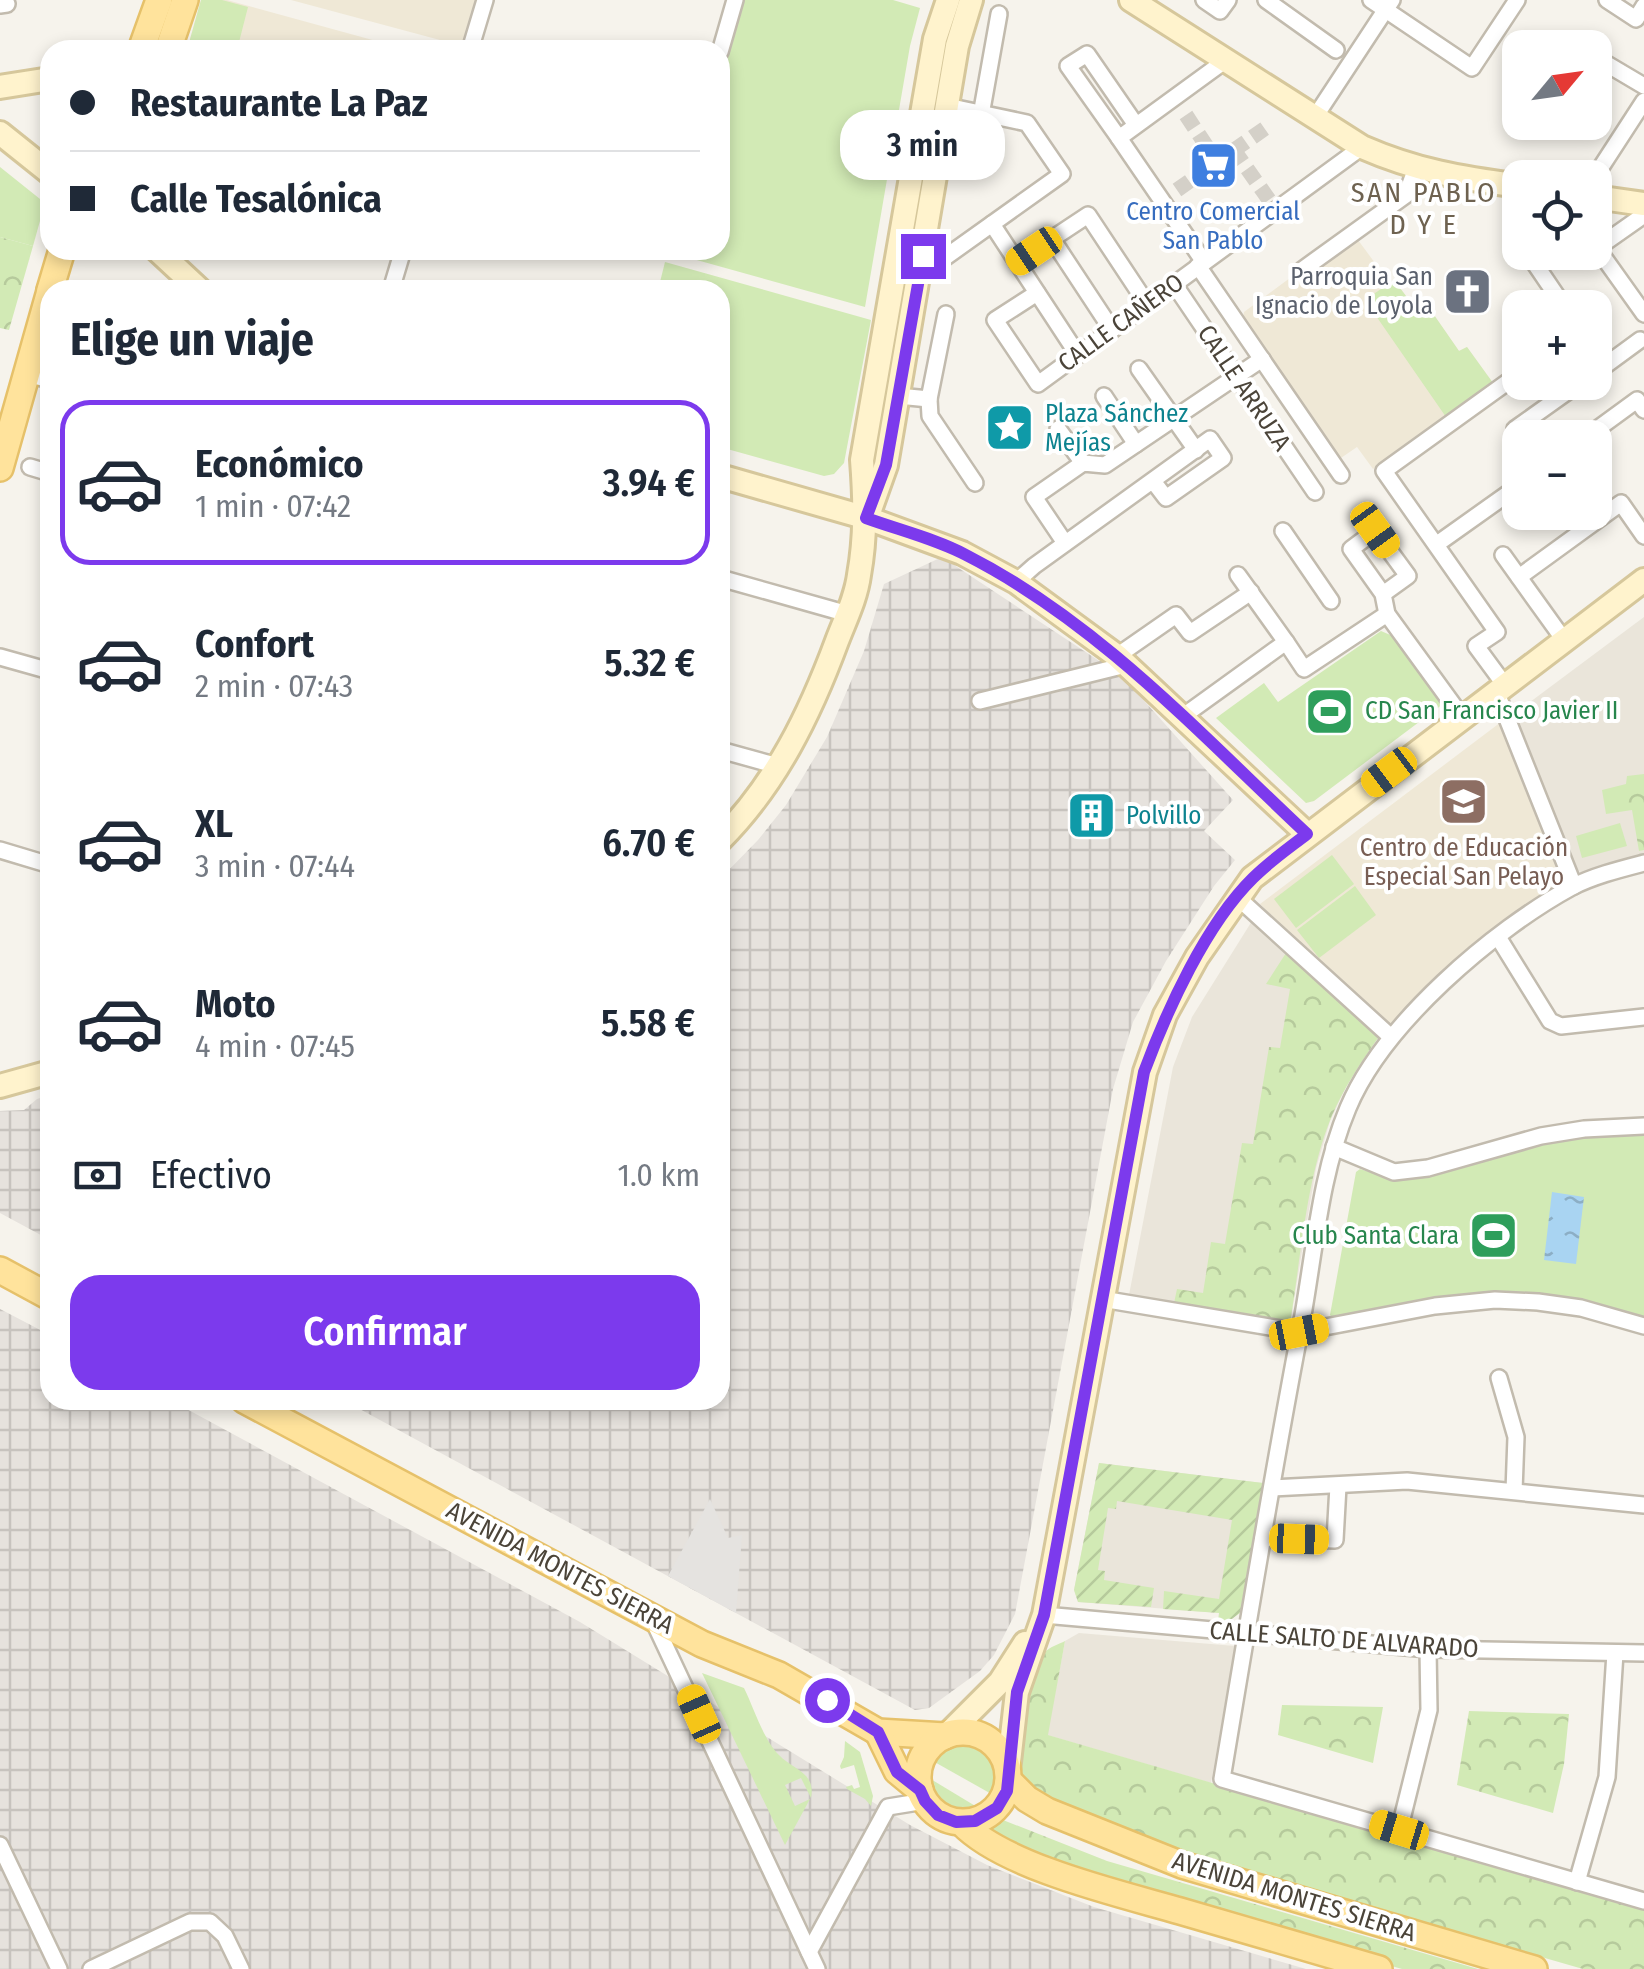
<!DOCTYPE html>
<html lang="es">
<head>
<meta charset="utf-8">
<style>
	body { margin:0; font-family:"Fira Sans Condensed",sans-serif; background:#f6f6f7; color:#1f2937; height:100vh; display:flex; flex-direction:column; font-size:38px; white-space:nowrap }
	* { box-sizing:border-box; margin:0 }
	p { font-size:32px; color:#747a83 }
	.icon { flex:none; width:55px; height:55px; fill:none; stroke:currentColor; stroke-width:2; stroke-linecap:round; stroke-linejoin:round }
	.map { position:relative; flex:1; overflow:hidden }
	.drawer { position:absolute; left:40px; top:280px; width:690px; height:1130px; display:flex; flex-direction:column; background:#fff; border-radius:30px; box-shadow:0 5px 15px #0003 }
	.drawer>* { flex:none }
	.top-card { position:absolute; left:40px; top:40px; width:690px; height:220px; border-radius:30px; box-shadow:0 5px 15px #0003; display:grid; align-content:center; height:220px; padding:0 30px; background:#fff }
	.needle { width:65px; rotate:61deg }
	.tools { position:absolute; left:1502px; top:30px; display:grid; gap:20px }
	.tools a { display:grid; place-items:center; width:110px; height:110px; border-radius:20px; background:#fff; box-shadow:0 5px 15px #0003; font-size:50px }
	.end { position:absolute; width:45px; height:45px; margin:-22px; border:12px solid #7c3aed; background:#fff; box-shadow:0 0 0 5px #fff }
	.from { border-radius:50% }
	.bubble { position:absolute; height:70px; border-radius:30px; background:#fff; box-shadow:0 5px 15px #0003; font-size:32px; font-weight:600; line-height:70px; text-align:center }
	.car { position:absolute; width:30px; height:60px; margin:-30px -15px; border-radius:12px; box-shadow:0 0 8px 2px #0007; background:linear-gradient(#f5c518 24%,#345 0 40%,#f5c518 0 76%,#345 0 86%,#f5c518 0) }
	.top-card b { display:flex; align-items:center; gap:35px; height:95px; font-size:38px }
	.top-card b+b { border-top:2px solid #e0e1e3 }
	.top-card i { width:25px; height:25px; background:#1f2937 }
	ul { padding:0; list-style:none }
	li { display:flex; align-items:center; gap:30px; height:165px; margin:0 20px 15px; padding:0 10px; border:5px solid transparent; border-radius:30px }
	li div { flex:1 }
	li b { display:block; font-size:38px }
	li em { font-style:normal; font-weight:600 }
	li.selected { border-color:#7c3aed }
	li>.icon { width:90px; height:90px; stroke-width:1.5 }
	h2 { padding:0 30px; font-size:45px; line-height:120px }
	.pay { display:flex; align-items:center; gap:25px; height:110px; padding:0 30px; font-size:38px }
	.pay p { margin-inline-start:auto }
	.primary-button { display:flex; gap:20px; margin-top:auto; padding:20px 30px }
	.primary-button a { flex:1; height:115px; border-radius:30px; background:#7c3aed; color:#fff; font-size:40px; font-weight:600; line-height:115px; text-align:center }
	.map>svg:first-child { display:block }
</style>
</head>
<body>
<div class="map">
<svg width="1644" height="1969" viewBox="0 0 1644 1969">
	<defs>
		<pattern id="industrial-grid" width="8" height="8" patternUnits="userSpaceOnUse" patternTransform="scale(2.5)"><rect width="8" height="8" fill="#e6e2dd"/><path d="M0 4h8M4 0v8" fill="none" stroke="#c7c3be"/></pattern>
		<pattern id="forest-crowns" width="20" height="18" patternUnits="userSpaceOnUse" patternTransform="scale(2.5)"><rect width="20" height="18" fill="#d2eab5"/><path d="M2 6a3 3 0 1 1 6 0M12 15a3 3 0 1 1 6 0" fill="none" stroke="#b6ca9c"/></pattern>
		<pattern id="garden-furrows" width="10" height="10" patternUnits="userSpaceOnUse" patternTransform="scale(2.5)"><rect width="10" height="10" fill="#d2eab5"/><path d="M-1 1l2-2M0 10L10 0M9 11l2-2" fill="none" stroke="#b6ca9c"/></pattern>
		<pattern id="water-ripples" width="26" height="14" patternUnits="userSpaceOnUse" patternTransform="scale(2.5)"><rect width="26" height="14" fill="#a9d4f2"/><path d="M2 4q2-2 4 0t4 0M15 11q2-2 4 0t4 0" fill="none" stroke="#8caec5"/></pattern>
	</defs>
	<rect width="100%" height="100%" fill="#f6f3ec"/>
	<g fill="#eae5da">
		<polygon points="1644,617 1644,854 1583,873 1576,870 1514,714"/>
		<polygon points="1252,921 1378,1038 1352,1074 1330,1121 1316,1168 1290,1323 1129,1295 1173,1067 1192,1017"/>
		<polygon points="1099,1463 1263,1483 1240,1613 1218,1624 1219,1613 1078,1602 1074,1590"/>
		<polygon points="1079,1633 1235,1646 1211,1783 1047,1735 1065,1641"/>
	</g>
	<g fill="url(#industrial-grid)">
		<polygon points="942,557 1122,676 1233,800 1204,831 1235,860 1214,886 1166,961 1133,1022 1113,1089 1015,1614 994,1655 980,1671 929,1708 915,1710 343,1400 720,1400 720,879 758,840 786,805 827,737 864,651 884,584"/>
		<polygon points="50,1095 50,1240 0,1213 0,1111 24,1110 37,1099"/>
		<polygon points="0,1309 50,1335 50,1400 170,1400 580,1622 910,1825 987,1865 1094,1907 1306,1969 0,1969"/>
	</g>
	<g fill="#efe8d6">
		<polygon points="201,0 227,0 409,50 187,50"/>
		<polygon points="291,0 480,0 466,47"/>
		<polygon points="1358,240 1375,263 1369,268 1382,287 1394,280 1415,308 1425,302 1459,351 1467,347 1493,383 1373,469 1357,447 1338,460 1242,323 1244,312 1294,275 1299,282"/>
		<polygon points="1501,722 1565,881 1490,931 1387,1029 1260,904"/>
	</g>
	<g fill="#d2eab5">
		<polygon points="201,0 222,0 248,7 237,50 187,50"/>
		<polygon points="740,0 893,0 920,8 910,46 865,307 668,252 720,250 720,70"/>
		<polygon points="0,167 45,203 33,246 0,237"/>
		<polygon points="665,262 871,320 844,463 834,474 824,476 720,447 720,290 658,290"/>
		<polygon points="1394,280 1415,308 1425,302 1459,351 1467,347 1493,383 1446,417 1365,300"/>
		<polygon points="1381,631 1395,637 1443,704 1314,801 1306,803 1216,718 1264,683 1278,702"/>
		<polygon points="1620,823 1627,846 1582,858 1576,836"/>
		<polygon points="1332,855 1354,884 1296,928 1274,899"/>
		<polygon points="1355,886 1376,915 1319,958 1297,930"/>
		<path d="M1644 1135V1317C1532 1279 1445 1295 1333 1318L1330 1315 1356 1172 1360 1169C1425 1191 1472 1161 1535 1146 1571 1138 1607 1136 1644 1135Z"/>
		<path d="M702 1673 744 1688C754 1708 763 1739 779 1755 793 1770 816 1772 811 1798L801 1778 785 1785 795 1806 810 1799 785 1845Z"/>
		<polygon points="845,1741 860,1752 873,1796 871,1806 865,1799 847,1789 846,1787 852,1785 854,1789 860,1787 854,1765 841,1769 840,1766 844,1757"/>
		<path d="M969 1741C995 1749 1006 1771 995 1796L931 1760 944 1747Z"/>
		<path d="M929 1778 977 1807 979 1811C954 1817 924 1806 929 1778Z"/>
	</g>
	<g fill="url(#forest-crowns)">
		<polygon points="0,237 33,246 9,330 0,328"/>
		<polygon points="1644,774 1644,850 1639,851 1632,810 1606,814 1602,790 1626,784 1627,776"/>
		<path d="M1286 953 1378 1038C1360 1064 1343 1089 1331 1118 1306 1179 1301 1258 1290 1323L1174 1303 1177 1289 1203 1293 1211 1242 1225 1244 1242 1143 1253 1144 1269 1047 1280 1048 1290 989 1266 984Z"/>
		<path d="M1065 1641 1048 1735 1644 1909V1969H1583L1152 1844 1153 1839 1041 1797C1033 1790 1025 1783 1022 1773 1015 1750 1027 1669 1045 1652 1050 1647 1059 1644 1065 1641Z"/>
		<polygon points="1282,1705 1383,1707 1373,1763 1278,1735"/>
		<polygon points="1469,1711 1569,1714 1564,1764 1553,1813 1457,1785"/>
		<polygon points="998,1818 1107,1861 1478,1969 1402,1969 1122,1888 1078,1873 980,1829"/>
	</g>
	<polygon fill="url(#garden-furrows)" points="1099,1463 1263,1483 1240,1613 1225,1624 1218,1624 1219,1613 1163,1609 1164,1591 1219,1599 1232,1520 1117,1501 1116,1509 1108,1508 1098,1570 1105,1571 1104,1580 1154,1588 1151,1607 1078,1602 1074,1590"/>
	<polygon fill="#e5e3e0" points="710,1499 728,1538 742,1535 736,1613 668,1576"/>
	<polygon fill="url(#water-ripples)" points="1552,1192 1584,1197 1576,1264 1544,1260"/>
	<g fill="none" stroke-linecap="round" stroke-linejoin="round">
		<g stroke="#d4d0c8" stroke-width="15" stroke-dasharray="15 8" stroke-linecap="butt">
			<polyline points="1186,115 1217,162"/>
			<polyline points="1234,150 1274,207"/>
			<polyline points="1177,190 1267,127"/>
		</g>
		<defs>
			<g id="street">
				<polyline points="1204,0 1220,11 1228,0"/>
				<polyline points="1266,0 1336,50"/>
				<polyline points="1371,0 1472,68 1517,0"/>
				<polyline points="1607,0 1636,19 1644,6"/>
				<polyline points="0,5 7,4"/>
				<polyline points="1579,48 1580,48"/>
				<polyline points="470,50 485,0"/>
				<polyline points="720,52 735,0"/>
				<polyline points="1595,57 1644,86"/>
				<polyline points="981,115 999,14"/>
				<polyline points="1315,117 1392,0"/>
				<polyline points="1136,125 1087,54 1068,66 1119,138 1226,60"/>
				<polyline points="1119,138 1204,262"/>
				<polyline points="1594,178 1644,101"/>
				<polyline points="1644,215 1597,248 1644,314"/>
				<polyline points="992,224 1078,355"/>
				<polyline points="1052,239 1112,330"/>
				<polyline points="1527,252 1565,308"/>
				<polyline points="1017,262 1088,215 1147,304"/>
				<polyline points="1198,266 1341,475"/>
				<polyline points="1302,270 1406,195 1416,168"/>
				<polyline points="919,276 1062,174 1027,123 947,106"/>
				<polyline points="1174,284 1315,492"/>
				<polyline points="391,290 403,250"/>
				<polyline points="1037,293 995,320 1038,384 1362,147"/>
				<polyline points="1139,369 1196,450"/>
				<polyline points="1595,373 1640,340"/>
				<polyline points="26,374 50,380"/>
				<polyline points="898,396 929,399 946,314"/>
				<polyline points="1104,396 1136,444"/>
				<polyline points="929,399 930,416 975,483"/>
				<polyline points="1058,429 1083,463"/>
				<polyline points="1521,438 1515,429 1581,382"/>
				<polyline points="1585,438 1637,400 1644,410"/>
				<polyline points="30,467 50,473"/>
				<polyline points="1283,531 1331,601"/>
				<polyline points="1065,543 1034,497 1083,463 1105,465 1262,359"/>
				<polyline points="1437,544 1520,485"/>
				<polyline points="1503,555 1564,640"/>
				<polyline points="1238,575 1286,642"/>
				<polyline points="1519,577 1621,503 1644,536"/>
				<polyline points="720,578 848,614"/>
				<polyline points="1016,582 1034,566 1210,439 1223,458 1166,498 1153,481"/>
				<polyline points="1383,594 1408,576 1375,531 1351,549 1383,594 1387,614 1462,717"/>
				<polyline points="1117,656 1176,615 1190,633 1251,592"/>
				<polyline points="0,657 50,671"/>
				<polyline points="1504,684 1476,646 1497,632 1384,471 1520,373"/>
				<polyline points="1496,691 1574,886"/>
				<polyline points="980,701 1126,665"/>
				<polyline points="1182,717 1286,642 1304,669 1387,614"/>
				<polyline points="720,750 778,766"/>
				<polyline points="0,850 50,865"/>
				<path d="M1644 863C1621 869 1593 876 1572 887 1493 930 1383 1024 1348 1108 1321 1172 1315 1247 1303 1315 1273 1469 1248 1624 1222 1779L1644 1901"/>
				<polyline points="1237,897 1391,1037"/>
				<polyline points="1498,937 1550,1021 1561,1026 1644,1017"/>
				<polyline points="1334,1147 1394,1172 1428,1168 1541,1136 1584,1129 1644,1126"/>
				<polyline points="1102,1299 1299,1332 1435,1306 1495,1300 1538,1302 1581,1308 1644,1326"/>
				<polyline points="1499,1378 1516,1437 1514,1491"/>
				<polyline points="1272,1488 1407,1481 1644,1505"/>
				<polyline points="1263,1538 1335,1540 1338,1486"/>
				<polyline points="1044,1615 1428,1649 1644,1653"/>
				<polyline points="653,1620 817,1969"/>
				<polyline points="1399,1831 1429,1710 1428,1649"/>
				<polyline points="0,1845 59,1969"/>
				<polyline points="1577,1882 1607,1777 1615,1653"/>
				<polyline points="809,1952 888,1807 925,1801"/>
				<polyline points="91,1969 190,1922 210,1922 225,1936 241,1969"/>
			</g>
			<g id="secondary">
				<path d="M1131 0 1362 147C1417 171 1461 178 1520 186"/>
				<polyline points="0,87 50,79"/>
				<polyline points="0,133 50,173"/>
				<polyline points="1595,197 1644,204"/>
				<polyline points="157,250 200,290"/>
				<polyline points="720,476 867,518 962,553 1016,582 1117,656 1307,834"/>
				<polyline points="870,510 886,465 957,46 971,0"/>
				<path d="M720 840C776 784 810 714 837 641 845 620 856 598 859 575 866 536 865 499 862 460L935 39 948 0"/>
				<polyline points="0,1086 50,1072"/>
				<polyline points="948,1734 1000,1682 1025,1643"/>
				<polyline points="1008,1771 1017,1692 1044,1615 1145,1072 1165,1015 1197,957 1252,878 1644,580"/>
			</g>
			<g id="primary">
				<polyline points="141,50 159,0"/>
				<polyline points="168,50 185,0"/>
				<polyline points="50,290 62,250"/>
				<polyline points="0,468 50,291"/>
				<polyline points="0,1270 50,1297"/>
				<polyline points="244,1400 702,1644 779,1675 878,1732 945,1736"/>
				<circle cx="963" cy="1777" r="45"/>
				<polyline points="878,1732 897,1771 920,1790"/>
				<polyline points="1009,1781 1027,1799 1047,1811 1182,1865 1534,1969"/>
				<path d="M962 1823C1004 1867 1121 1894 1180 1911 1247 1930 1313 1950 1379 1969"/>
			</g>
		</defs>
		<use href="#street" stroke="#c2bbae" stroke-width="20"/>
		<use href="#secondary" stroke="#d6c79b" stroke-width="28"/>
		<use href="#primary" stroke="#e6c16a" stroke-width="30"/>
		<use href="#street" stroke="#fff" stroke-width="15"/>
		<use href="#secondary" stroke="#fff3cd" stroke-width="22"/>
		<use href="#primary" stroke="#ffe39c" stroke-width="25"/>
	</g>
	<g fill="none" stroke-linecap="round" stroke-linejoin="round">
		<path stroke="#7c3aed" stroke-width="12" d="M827 1700 878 1732 897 1772 920 1790 925 1801 938 1815 956 1822 975 1821 997 1808 1007 1791 1017 1692 1044 1615 1144 1072C1167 1010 1206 924 1253 878 1270 861 1289 848 1307 834 1200 734 1098 622 966 555 936 539 899 530 866 518L886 465 923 256"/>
	</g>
	<defs>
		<symbol id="supermarket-square" viewBox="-11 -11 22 22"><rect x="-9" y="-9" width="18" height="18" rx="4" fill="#3f7fe0" stroke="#fff"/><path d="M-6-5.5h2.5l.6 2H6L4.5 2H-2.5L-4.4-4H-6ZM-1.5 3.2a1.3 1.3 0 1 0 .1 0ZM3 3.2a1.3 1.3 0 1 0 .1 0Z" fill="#fff"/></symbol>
		<symbol id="church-square" viewBox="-11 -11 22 22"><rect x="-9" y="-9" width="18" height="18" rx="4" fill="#6b7280" stroke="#fff"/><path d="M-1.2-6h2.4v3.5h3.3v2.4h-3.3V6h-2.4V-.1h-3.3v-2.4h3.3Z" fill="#fff"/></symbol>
		<symbol id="sight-square" viewBox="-11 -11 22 22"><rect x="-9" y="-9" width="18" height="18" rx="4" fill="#0f9aa8" stroke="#fff"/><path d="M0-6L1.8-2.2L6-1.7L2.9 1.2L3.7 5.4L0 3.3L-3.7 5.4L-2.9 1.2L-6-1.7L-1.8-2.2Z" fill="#fff"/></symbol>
		<symbol id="stadium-square" viewBox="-11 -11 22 22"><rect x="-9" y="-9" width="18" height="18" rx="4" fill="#2e9e5b" stroke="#fff"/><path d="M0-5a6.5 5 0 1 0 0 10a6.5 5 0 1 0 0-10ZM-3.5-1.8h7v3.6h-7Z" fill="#fff"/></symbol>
		<symbol id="school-square" viewBox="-11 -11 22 22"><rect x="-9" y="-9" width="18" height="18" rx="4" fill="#8d6e63" stroke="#fff"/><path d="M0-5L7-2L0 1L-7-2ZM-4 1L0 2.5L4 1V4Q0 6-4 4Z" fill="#fff"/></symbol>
		<symbol id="building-square" viewBox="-11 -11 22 22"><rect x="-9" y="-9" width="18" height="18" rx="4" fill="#0f9aa8" stroke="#fff"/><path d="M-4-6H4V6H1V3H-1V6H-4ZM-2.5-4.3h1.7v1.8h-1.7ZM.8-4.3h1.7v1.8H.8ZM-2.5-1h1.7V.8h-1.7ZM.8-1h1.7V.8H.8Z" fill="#fff"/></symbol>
	</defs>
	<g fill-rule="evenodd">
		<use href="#supermarket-square" x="1186" y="138" width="55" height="55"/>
		<use href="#church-square" x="1440" y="264" width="55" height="55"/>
		<use href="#sight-square" x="982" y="400" width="55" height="55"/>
		<use href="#stadium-square" x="1302" y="684" width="55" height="55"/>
		<use href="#school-square" x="1436" y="774" width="55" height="55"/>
		<use href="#building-square" x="1064" y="788" width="55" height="55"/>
		<use href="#stadium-square" x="1466" y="1208" width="55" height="55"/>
	</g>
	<g text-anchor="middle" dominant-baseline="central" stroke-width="8" stroke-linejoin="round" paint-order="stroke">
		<g font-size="25" fill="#366cbe" stroke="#fff">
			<text x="1213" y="212">Centro Comercial<tspan x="1213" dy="29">San Pablo</tspan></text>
		</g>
		<g font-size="25" fill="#5b616d" stroke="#fff" text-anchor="end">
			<text x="1433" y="277">Parroquia San<tspan x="1433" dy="29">Ignacio de Loyola</tspan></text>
		</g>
		<g font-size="25" fill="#4b4439" stroke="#fff">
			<text transform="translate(1121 323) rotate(-36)">CALLE CAÑERO</text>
			<text transform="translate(1244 388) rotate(56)">CALLE ARRUZA</text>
			<text transform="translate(560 1568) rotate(28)">AVENIDA MONTES SIERRA</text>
			<text transform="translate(1344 1640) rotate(4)">CALLE SALTO DE ALVARADO</text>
			<text transform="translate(1294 1897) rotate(17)">AVENIDA MONTES SIERRA</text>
		</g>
		<g font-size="25" fill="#0d838f" stroke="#fff" text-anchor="start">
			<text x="1045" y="414">Plaza Sánchez<tspan x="1045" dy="29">Mejías</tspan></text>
			<text x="1126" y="816">Polvillo</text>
		</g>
		<g font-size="25" fill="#27864d" stroke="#fff" text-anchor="start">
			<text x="1365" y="711">CD San Francisco Javier II</text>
			<text x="1459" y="1236" text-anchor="end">Club Santa Clara</text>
		</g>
		<g font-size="25" fill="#785e54" stroke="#fff">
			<text x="1464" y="848">Centro de Educación<tspan x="1464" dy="29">Especial San Pelayo</tspan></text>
		</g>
		<g font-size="28" letter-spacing="2.5" fill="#6e6250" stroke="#fff">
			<text x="1424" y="192">SAN PABLO<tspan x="1424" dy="32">D Y E</tspan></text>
		</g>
	</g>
</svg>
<div class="tools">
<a><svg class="needle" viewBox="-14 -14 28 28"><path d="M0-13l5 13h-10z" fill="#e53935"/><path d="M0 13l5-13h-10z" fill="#747a83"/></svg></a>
<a><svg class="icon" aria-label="locate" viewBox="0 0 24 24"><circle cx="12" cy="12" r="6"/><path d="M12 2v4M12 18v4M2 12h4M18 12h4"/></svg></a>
<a>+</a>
<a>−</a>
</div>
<i class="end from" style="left:827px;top:1700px"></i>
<i class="end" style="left:923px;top:256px"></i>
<div class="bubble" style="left:840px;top:110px;width:165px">3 min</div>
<i class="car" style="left:1034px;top:251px;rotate:236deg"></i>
<i class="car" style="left:1375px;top:530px;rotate:144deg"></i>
<i class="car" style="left:1389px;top:772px;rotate:233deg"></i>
<i class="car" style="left:1299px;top:1332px;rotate:79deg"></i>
<i class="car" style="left:1299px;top:1539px;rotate:92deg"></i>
<i class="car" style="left:699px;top:1714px;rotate:336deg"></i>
<i class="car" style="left:1399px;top:1830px;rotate:287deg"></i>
<div class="top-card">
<b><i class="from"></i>Restaurante La Paz</b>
<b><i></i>Calle Tesalónica</b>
</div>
<section class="drawer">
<h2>Elige un viaje</h2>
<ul>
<li class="selected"><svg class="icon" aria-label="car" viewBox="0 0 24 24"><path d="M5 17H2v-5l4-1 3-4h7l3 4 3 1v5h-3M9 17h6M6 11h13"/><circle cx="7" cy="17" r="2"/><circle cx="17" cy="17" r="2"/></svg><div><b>Económico</b><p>1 min · 07:42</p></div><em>3.94 €</em></li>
<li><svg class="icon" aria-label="car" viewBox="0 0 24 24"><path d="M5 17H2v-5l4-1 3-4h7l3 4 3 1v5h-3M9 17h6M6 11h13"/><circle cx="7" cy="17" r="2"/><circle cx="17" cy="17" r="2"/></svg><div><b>Confort</b><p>2 min · 07:43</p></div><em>5.32 €</em></li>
<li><svg class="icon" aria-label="car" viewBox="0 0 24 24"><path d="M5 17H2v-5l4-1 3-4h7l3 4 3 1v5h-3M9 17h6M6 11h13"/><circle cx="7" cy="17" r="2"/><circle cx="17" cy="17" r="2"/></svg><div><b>XL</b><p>3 min · 07:44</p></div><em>6.70 €</em></li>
<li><svg class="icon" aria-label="car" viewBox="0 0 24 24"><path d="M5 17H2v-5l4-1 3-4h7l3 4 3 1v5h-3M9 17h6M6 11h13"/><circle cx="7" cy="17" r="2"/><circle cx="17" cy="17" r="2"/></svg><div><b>Moto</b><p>4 min · 07:45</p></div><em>5.58 €</em></li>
</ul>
<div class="pay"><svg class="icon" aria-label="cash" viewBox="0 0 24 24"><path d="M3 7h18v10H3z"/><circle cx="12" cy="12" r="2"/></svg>Efectivo<p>1.0 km</p></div>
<div class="primary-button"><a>Confirmar</a></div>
</section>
</div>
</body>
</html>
